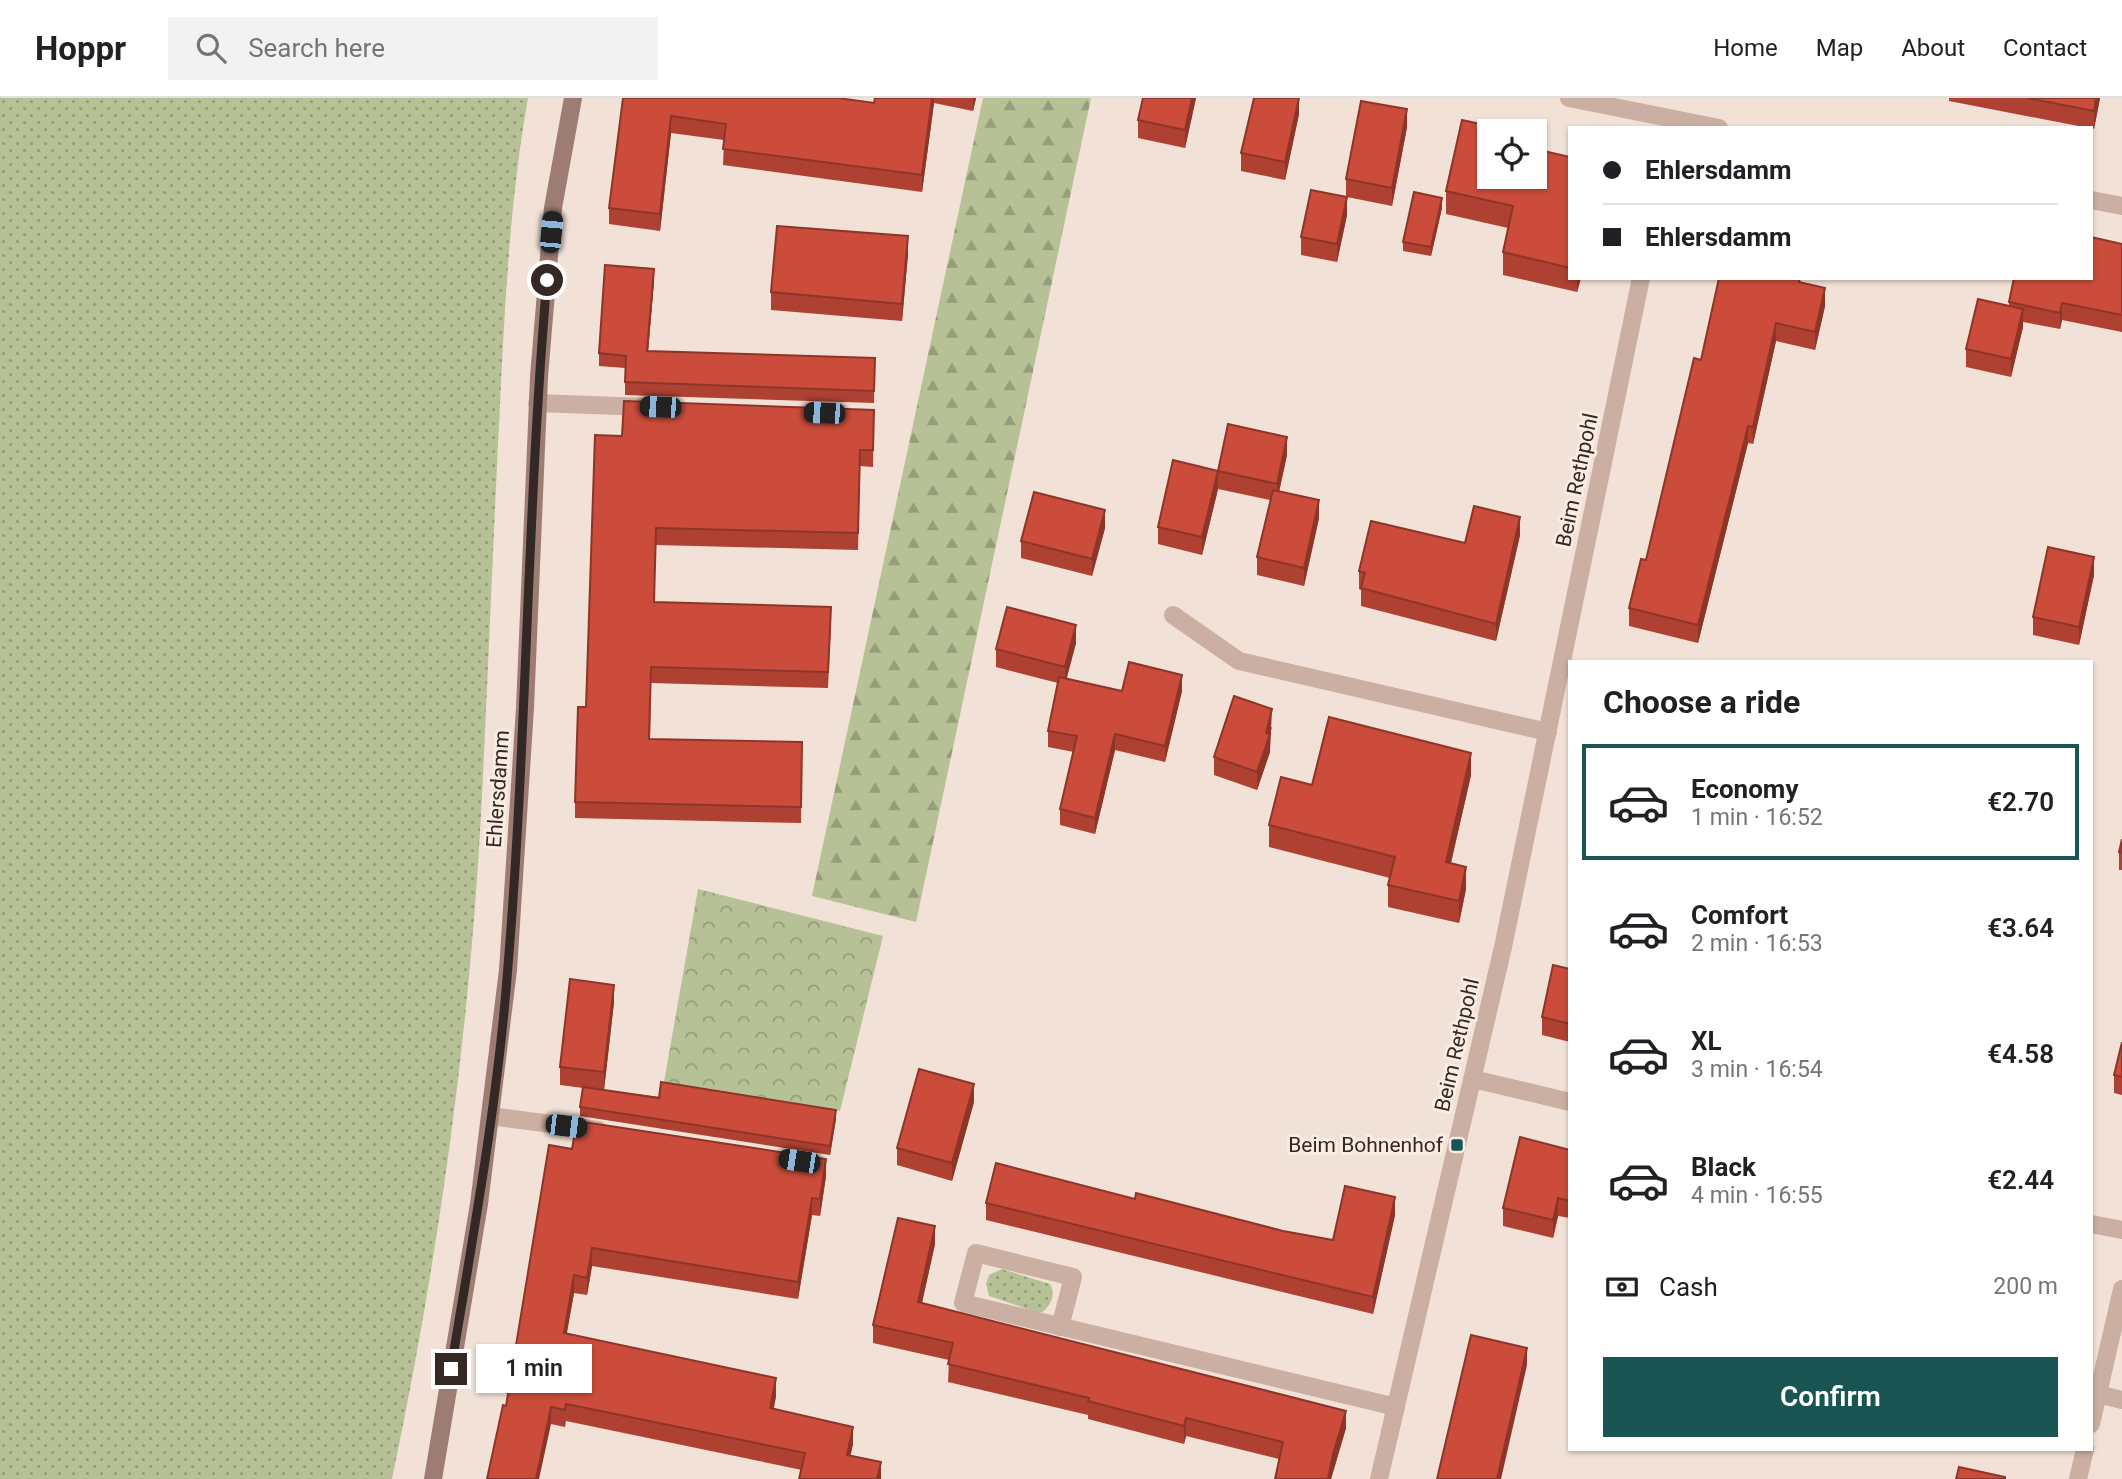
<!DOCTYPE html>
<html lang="en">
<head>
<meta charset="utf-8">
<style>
	body { margin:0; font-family:Roboto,sans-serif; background:#f2f2f2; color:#202124; height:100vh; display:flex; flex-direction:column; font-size:26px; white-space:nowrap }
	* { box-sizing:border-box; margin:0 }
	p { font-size:23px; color:#757577 }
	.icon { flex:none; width:38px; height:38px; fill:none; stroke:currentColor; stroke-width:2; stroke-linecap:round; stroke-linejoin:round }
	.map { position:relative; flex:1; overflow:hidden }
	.panel { position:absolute; left:1568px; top:562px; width:525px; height:791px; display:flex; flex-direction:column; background:#fff; border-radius:0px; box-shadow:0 2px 5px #0004 }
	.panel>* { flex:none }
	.guide { position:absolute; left:1568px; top:28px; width:525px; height:154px; border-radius:0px; box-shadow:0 2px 5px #0004; display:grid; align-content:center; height:154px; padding:0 35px; background:#fff }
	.buttons { position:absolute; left:1477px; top:21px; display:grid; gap:14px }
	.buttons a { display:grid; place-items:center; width:70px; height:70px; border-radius:0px; background:#fff; box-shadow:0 2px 5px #0004; font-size:35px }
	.end { position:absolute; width:32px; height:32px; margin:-16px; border:9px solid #342825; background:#fff; box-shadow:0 0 0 4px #fff }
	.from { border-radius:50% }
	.bubble { position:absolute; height:49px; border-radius:0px; background:#fff; box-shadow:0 2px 5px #0004; font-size:23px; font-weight:600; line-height:49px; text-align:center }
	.car { position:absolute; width:21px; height:42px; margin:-21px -10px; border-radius:9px; box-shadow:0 0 5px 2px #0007; background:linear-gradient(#222 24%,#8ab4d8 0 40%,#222 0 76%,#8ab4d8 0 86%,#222 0) }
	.guide b { display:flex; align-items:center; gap:24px; height:66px; font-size:26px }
	.guide b+b { border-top:2px solid #e0e0e0 }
	.guide i { width:18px; height:18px; background:#202124 }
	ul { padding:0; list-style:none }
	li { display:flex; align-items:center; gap:21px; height:116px; margin:0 14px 10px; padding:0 21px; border:4px solid transparent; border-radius:0px }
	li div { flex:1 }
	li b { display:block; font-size:26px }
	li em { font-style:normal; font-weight:600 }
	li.current { border-color:#195653 }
	li>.icon { width:63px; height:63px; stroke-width:1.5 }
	h2 { padding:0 35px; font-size:32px; line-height:84px }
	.pay { display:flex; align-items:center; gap:18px; height:77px; padding:0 35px; font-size:26px }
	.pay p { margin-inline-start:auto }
	.cta { display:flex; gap:14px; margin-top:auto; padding:14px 35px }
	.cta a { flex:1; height:80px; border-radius:0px; background:#195653; color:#fff; font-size:28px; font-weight:600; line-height:80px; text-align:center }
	header { display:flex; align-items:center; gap:42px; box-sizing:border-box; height:98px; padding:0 35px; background:#fff; border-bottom:2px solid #e0e0e0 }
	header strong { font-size:33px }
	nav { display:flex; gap:38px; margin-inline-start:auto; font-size:24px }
	.search { width:490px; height:63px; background:#f2f2f2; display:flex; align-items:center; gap:18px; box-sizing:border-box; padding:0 24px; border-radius:0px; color:#757577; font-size:26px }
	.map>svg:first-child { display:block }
</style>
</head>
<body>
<header>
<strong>Hoppr</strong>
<div class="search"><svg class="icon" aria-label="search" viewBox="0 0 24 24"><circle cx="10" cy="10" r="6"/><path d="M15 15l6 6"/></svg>Search here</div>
<nav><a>Home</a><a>Map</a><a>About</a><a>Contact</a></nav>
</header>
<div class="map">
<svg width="2122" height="1381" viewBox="0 0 2122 1381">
	<defs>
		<pattern id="grass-dots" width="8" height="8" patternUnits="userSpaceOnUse" patternTransform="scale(1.75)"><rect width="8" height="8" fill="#b7c196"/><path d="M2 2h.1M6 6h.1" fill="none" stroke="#969d7a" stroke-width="1.8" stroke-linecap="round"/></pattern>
		<pattern id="forest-firs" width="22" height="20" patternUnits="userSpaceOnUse" patternTransform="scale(1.75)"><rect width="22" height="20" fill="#b7c196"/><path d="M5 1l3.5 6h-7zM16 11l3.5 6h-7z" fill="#969d7a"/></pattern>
		<pattern id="park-crowns" width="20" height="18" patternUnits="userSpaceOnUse" patternTransform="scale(1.75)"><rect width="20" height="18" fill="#b7c196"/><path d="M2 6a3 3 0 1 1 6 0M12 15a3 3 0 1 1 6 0" fill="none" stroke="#969d7a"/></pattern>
	</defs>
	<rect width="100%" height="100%" fill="#f2e1d6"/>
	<g fill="url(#grass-dots)">
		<path d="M0 0H528C510 101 505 204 500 306 493 443 488 580 481 717 469 940 438 1162 392 1381H0Z"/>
		<path d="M1002 1171 1050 1186C1056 1196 1051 1208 1042 1214H1036L989 1198 986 1186 989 1177Z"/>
	</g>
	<polygon fill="url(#forest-firs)" points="983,0 1091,0 916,824 812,798"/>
	<polygon fill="url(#park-crowns)" points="698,791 883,838 840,1013 664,984"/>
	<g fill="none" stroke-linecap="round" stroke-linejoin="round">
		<g stroke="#caafa2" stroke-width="18">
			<polyline points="537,305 645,309"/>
			<polyline points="490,1018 598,1032"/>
			<polyline points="2098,1296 2122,1302"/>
		</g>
		<g stroke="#caafa2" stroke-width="18">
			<polyline points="1569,0 1719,30"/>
			<polyline points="2091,102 2122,108"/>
			<polyline points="1173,517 1239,563 1548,634"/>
			<polyline points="1473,981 1570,1004"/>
			<polyline points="2091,1126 2122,1132"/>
			<polyline points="1060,1229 1073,1179 976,1155 963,1205 1396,1309"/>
			<polyline points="2091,1326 2122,1191"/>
			<polyline points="1379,1381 1503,849 1641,180"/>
			<polyline points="2078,1381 2085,1351"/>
		</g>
		<polyline stroke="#9d7d73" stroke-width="18" points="433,1381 479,1106 508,872 525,610 539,279 553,110 573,0"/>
	</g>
	<g fill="#af4132">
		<polygon points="623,0 874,5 875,0 976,0 973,13 934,5 922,94 723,67 724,42 671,35 660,133 609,126 609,110"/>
		<polygon points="1143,0 1196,0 1185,50 1138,40 1138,22"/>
		<polygon points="1949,0 2100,0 2094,31 1949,3"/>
		<polygon points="1299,16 1285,82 1241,73 1241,55"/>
		<polygon points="1407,29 1392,108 1347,99 1347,117 1337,164 1301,157 1301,139 1346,99 1346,81"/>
		<polygon points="1570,59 1570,180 1581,180 1577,194 1503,177 1503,154 1508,130 1446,116 1446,93 1489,79"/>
		<polygon points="1442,110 1431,158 1403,153 1403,144"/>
		<polygon points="2122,146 2122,234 2062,222 2060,231 2023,224 2023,229 2011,279 1966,269 1966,251 2009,208 2009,204"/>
		<polygon points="908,156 902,223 771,212 771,194"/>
		<polygon points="654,183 648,253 875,260 874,305 625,297 625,270 599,268 599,255"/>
		<polygon points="1803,185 1825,208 1815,252 1776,243 1753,346 1748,345 1698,545 1629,528 1629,510 1646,462 1701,262"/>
		<polygon points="874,312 873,369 860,368 858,452 656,447 654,504 831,525 828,590 651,585 650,641 802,644 801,725 575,720 575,704 622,338"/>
		<polygon points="1287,357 1279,394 1319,420 1304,488 1257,477 1257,459 1270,402 1218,391 1202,457 1158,446 1158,429 1218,373"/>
		<polygon points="1105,430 1092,478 1021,460 1021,443"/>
		<polygon points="1520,437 1496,543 1361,508 1361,492 1359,491 1359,473 1465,445"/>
		<polygon points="2094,477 2079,547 2033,537 2033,519"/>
		<polygon points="1076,545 1066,581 1122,593 1182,593 1165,664 1115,652 1095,736 1060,727 1060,711 1074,654 1048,649 1048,633 1058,585 996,569 996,551"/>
		<polygon points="1272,629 1270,637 1270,654 1257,692 1214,677 1214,659"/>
		<polygon points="1471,677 1451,765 1466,791 1459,825 1388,809 1388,787 1390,780 1269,749 1269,727 1312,687"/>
		<polygon points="2122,741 2122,772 2119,772 2119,754"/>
		<polygon points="1570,806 1570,832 1568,832 1568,814"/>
		<polygon points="1570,871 1570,944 1542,937 1542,919"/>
		<polygon points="614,904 604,992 836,1021 830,1057 580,1018 580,1009 583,990 560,987 560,969"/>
		<polygon points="2122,944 2122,997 2114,995 2114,977"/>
		<polygon points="974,1004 952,1083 897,1067 897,1050"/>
		<polygon points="572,1051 826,1078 820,1118 812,1117 798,1201 592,1168 587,1197 574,1195 566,1236 776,1298 774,1310 853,1346 850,1357 881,1381 802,1372 566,1323 565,1329 551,1326 506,1308"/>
		<polygon points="1570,1052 1570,1120 1558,1118 1553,1140 1503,1128 1503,1110"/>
		<polygon points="1135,1101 1283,1133 1333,1142 1395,1117 1373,1216 986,1122 986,1105"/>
		<polygon points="935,1146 922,1205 1346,1330 1331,1381 1275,1381 1279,1361 1186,1338 1184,1346 1088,1321 1088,1317 948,1284 949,1262 873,1245 873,1227"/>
	</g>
	<g fill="#8e3529">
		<polygon points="932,0 934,0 934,5 922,94 922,77"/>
		<polygon points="973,0 976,0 973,13"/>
		<polygon points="1192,0 1196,0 1185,50 1185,32"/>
		<polygon points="1299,0 1299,16 1285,82 1285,64"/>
		<polygon points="2096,0 2100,0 2094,31 2094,13"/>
		<polygon points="1407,11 1407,29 1392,108 1392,90"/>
		<polygon points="671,18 671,35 660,133 660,116"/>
		<polygon points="1347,99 1347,117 1337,164 1337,146"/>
		<polygon points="1442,100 1442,110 1431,158 1431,149"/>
		<polygon points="908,138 908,156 902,223 902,206"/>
		<polygon points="654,171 654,183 647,266 647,253"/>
		<polygon points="1577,180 1581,180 1577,194"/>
		<polygon points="1825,190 1825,208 1815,252 1815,234"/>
		<polygon points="2062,205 2062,222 2060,231 2060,215"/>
		<polygon points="2023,211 2023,229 2011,279 2011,261"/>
		<polygon points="1776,225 1776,243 1753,346 1753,329"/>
		<polygon points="1748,328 1748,345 1698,545 1698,527"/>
		<polygon points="1287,339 1287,357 1277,403 1277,386"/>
		<polygon points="1218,373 1218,391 1202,457 1202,439"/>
		<polygon points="1319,402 1319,420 1304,488 1304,470"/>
		<polygon points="1105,412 1105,430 1092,478 1092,461"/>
		<polygon points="1520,419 1520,437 1496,543 1496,526"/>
		<polygon points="2094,459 2094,477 2079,547 2079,529"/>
		<polygon points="1076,527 1076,545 1065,587 1065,569"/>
		<polygon points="1182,577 1182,593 1165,664 1165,648"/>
		<polygon points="1272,611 1270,654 1257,692 1257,674"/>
		<polygon points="1115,636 1115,652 1095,736 1095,720"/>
		<polygon points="1471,655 1471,677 1446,786 1446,764"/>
		<polygon points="1466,769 1466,791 1459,825 1459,803"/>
		<polygon points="614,887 614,904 604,992 604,974"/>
		<polygon points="974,986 974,1004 952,1083 952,1065"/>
		<polygon points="836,1012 836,1021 830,1057 830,1048"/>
		<polygon points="826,1061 826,1078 820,1118 820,1101"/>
		<polygon points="1395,1099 1395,1117 1373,1216 1373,1199"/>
		<polygon points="812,1100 812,1117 798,1201 798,1184"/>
		<polygon points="1558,1100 1558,1118 1553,1140 1553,1122"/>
		<polygon points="935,1128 935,1146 918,1222 918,1204"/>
		<polygon points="592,1150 592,1168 587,1197 587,1180"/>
		<polygon points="574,1177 574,1195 564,1252 564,1235"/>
		<polygon points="1527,1250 1527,1267 1501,1381 1497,1381"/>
		<polygon points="776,1280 776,1298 770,1327 770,1310"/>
		<polygon points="551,1309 551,1326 539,1381 536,1381"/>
		<polygon points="1346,1313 1346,1330 1331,1381 1328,1381 1333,1356"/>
		<polygon points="1186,1320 1186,1338 1184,1346 1184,1328"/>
		<polygon points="853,1329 853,1346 847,1374 847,1357"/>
		<polygon points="881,1364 881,1381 877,1381"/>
	</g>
	<g fill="#cb4c3a" stroke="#8e3529" stroke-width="2">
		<polygon points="623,0 838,0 874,5 875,0 932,0 922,77 723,51 726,26 671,18 660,116 609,110"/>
		<polygon points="1143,0 1192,0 1185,32 1138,22"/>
		<polygon points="1254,0 1299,0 1285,64 1241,55"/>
		<polygon points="2027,0 2096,0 2094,13"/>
		<polygon points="1361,3 1407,11 1392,90 1346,81"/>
		<polygon points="1462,22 1513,33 1489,33 1489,79 1535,79 1535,51 1570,59 1570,170 1503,154 1513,108 1446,93"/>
		<polygon points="1311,92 1347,99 1337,146 1301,139"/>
		<polygon points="1414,94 1442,100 1431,149 1403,144"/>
		<polygon points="777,128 908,138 902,206 771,194"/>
		<polygon points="2091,139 2122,146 2122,217 2062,205 2060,215 2009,204 2014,180 2091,180"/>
		<polygon points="605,167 654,171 647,253 875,260 874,293 625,284 626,258 599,255"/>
		<polygon points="1719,180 1800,180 1799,184 1825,190 1815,234 1776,225 1753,329 1748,328 1698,527 1629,510 1641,461 1646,462 1694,260 1701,262"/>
		<polygon points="1978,201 2023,211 2011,261 1966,251"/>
		<polygon points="624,303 874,312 873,352 860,352 858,435 656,430 654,504 831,509 828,574 651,569 649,641 802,644 801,709 575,704 578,609 586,609 595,337 622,338"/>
		<polygon points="1228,326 1287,339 1277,386 1218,373"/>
		<polygon points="1173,362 1218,373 1202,439 1158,429"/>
		<polygon points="1273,392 1319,402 1304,470 1257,459"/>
		<polygon points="1034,394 1105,412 1092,461 1021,443"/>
		<polygon points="1474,408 1520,419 1496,526 1361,490 1365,475 1359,473 1371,423 1465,445"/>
		<polygon points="2048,449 2094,459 2079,529 2033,519"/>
		<polygon points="1007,509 1076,527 1065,569 996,551"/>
		<polygon points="1129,564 1182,577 1165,648 1115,636 1095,720 1060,711 1077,638 1048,633 1059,579 1122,593"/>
		<polygon points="1234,598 1272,611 1266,635 1270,636 1257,674 1214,659"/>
		<polygon points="1329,619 1471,655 1446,764 1466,769 1459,803 1388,787 1395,759 1269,727 1281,679 1312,687"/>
		<polygon points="2122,741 2122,755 2119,754"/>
		<polygon points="1553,867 1570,871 1570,926 1542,919"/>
		<polygon points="570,881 614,887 604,974 560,969"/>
		<polygon points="2122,944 2122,979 2114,977"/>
		<polygon points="919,971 974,986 952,1065 897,1050"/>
		<polygon points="661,984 836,1012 830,1048 580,1009 583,989 659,1000"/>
		<polygon points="577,1023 826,1061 820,1101 812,1100 798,1184 592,1150 587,1180 574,1177 564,1235 776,1280 770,1310 853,1329 847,1357 881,1364 877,1381 799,1381 805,1355 566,1306 565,1312 551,1309 536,1381 487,1381 503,1307 506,1308 549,1047 572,1051"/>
		<polygon points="1520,1039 1570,1052 1570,1103 1558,1100 1553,1122 1503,1110"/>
		<polygon points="996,1065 1135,1101 1136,1095 1283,1133 1333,1142 1345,1088 1395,1099 1373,1199 986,1105"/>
		<polygon points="898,1120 935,1128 918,1204 1346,1313 1333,1356 1328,1381 1275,1381 1283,1344 1186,1320 1184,1328 1088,1303 1089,1300 948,1266 953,1245 873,1227"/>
		<polygon points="1471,1237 1527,1250 1497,1381 1437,1381"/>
		<polygon points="1959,1369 2005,1379 2005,1381 1956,1381"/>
	</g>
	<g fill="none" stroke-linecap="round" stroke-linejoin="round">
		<path stroke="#342825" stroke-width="9" d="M451 1271C473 1137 498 1003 508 868 527 640 527 410 547 182"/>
	</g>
	<rect fill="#195653" stroke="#f9ece2" stroke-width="2.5" x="1450" y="1040" width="14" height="14" rx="3.5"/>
	<g text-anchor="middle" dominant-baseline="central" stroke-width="6" stroke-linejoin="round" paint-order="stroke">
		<g font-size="21" fill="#342825" stroke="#f9ece2">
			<text transform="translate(1577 382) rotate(-78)">Beim Rethpohl</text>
			<text transform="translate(498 691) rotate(-86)">Ehlersdamm</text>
			<text transform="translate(1457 947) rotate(-77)">Beim Rethpohl</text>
		</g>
		<g font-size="21" fill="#342825" stroke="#f9ece2" text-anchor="end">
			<text x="1443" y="1047">Beim Bohnenhof</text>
		</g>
	</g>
</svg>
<div class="buttons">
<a><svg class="icon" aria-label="locate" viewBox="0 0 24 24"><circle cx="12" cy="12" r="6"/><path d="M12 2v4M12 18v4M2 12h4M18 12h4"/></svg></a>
</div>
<i class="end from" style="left:547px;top:182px"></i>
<i class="end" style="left:451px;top:1271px"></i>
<div class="bubble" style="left:476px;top:1246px;width:116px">1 min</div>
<i class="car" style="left:551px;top:134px;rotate:5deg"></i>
<i class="car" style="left:660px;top:309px;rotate:272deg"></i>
<i class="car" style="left:824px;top:315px;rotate:272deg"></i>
<i class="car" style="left:566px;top:1028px;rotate:97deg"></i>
<i class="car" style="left:799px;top:1063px;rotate:279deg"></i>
<div class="guide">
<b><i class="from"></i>Ehlersdamm</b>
<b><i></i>Ehlersdamm</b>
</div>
<section class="panel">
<h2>Choose a ride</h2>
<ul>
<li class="current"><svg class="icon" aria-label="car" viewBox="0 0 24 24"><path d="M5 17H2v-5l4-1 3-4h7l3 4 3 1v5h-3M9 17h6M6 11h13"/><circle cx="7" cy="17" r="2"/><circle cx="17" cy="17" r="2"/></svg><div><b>Economy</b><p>1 min · 16:52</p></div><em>€2.70</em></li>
<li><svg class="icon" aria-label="car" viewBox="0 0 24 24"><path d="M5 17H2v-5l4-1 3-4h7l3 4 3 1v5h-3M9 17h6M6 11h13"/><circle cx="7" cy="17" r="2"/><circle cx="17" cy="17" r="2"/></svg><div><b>Comfort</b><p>2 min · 16:53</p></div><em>€3.64</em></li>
<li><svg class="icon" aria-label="car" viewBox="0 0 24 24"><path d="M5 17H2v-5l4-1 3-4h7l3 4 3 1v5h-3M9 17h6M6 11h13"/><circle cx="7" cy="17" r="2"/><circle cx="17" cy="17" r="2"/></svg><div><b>XL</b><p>3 min · 16:54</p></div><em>€4.58</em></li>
<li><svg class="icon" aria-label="car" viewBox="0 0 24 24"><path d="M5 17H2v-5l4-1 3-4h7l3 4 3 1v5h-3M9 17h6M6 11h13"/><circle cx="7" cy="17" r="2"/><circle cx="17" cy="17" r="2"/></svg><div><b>Black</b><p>4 min · 16:55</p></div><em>€2.44</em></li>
</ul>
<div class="pay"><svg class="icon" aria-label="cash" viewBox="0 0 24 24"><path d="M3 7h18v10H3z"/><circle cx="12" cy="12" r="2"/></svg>Cash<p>200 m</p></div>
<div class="cta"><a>Confirm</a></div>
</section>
</div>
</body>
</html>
